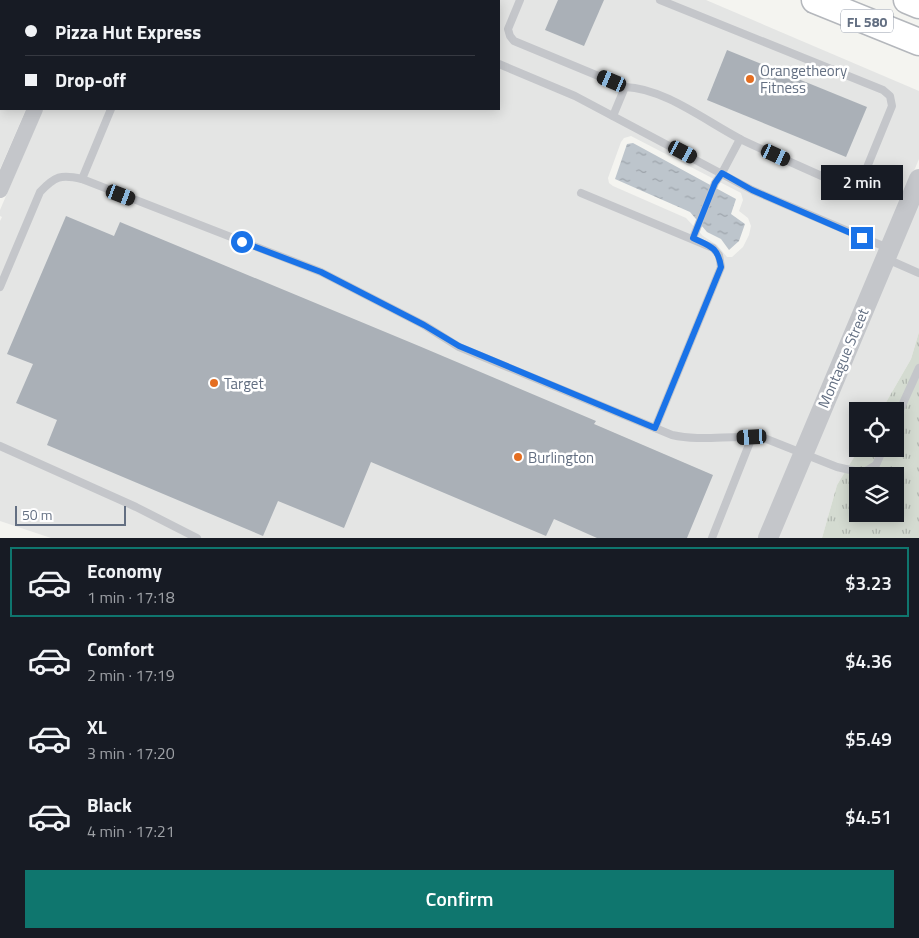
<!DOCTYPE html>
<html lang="en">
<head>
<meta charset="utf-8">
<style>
	body { margin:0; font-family:"Titillium Web",sans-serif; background:#20242c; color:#f1f3f6; height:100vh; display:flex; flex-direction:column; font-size:19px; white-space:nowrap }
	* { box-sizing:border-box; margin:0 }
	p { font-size:16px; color:#9ea1a6 }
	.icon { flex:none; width:28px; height:28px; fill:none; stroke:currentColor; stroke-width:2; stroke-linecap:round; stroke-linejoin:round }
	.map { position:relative; height:538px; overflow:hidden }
	.drawer { display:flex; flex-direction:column; background:#171b24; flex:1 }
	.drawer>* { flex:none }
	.hud { position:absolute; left:0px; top:0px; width:500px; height:110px; box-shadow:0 2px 12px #0003; display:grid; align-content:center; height:110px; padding:0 25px; background:#171b24 }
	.buttons { position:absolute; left:849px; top:402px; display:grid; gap:10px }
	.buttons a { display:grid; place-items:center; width:55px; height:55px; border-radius:0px; background:#171b24; box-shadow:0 2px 12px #0003; font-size:25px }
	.scale { position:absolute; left:15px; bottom:12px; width:111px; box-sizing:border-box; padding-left:5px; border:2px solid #636f82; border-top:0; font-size:14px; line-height:18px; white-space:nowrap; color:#636f82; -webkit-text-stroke:4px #fff; paint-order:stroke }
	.end { position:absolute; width:22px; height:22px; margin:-11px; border:6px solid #1a73e8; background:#fff; box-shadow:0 0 0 2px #fff }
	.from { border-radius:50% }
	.bubble { position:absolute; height:35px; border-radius:0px; background:#171b24; box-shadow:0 2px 12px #0003; font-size:16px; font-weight:600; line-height:35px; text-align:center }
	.car { position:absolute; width:15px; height:30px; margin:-15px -8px; border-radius:6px; box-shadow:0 0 4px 1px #0007; background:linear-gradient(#222 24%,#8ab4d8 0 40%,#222 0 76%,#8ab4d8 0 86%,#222 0) }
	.hud b { display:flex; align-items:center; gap:18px; height:48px; font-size:19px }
	.hud b+b { border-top:1px solid #363941 }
	.hud i { width:12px; height:12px; background:#f1f3f6 }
	ul { padding:9px 0 0; list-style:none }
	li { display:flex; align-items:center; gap:15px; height:70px; margin:0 10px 8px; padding:0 15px; border:2px solid transparent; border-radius:0px }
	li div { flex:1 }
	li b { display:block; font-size:19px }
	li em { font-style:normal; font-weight:600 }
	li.selected { border-color:#0f766e }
	li>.icon { width:45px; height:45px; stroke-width:1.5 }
	.cta { display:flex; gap:10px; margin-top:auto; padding:10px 25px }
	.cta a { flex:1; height:58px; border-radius:0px; background:#0f766e; color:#fff; font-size:20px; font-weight:600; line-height:58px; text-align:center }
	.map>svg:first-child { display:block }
</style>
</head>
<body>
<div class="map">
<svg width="919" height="538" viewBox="0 0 919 538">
	<defs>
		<pattern id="grass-tufts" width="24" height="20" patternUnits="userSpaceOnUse" patternTransform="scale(1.25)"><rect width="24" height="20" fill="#d4dbd1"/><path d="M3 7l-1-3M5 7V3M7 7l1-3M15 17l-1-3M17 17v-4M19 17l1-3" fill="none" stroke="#b0b6af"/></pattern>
		<pattern id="water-ripples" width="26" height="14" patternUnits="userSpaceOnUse" patternTransform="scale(1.25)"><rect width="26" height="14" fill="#bdc5cc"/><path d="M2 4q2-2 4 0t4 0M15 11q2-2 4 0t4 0" fill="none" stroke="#9da4ab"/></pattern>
	</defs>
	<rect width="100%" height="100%" fill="#f4f4f0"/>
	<g fill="#e4e5e4" fill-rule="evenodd">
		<polygon points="0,0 73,0 1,1 1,109 26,109 0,169"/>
		<path d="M90 0H706L919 91V159L760 538H51L0 521V221L2 217 0 216V210L43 109H499V1H89ZM631 136 741 193 743 200 739 211 748 218 751 226 749 235 743 247 732 257H727L717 245 703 236 686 218 613 186 609 183 608 178 621 142 624 138Z"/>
		<polygon points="919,199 919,332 911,359 881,411 858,411 859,449 837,485 822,538 777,538"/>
	</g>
	<path fill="url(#grass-tufts)" fill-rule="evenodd" d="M919 332V538H822L837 485 859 449H895V411H881L911 359ZM858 476H895V514H858Z"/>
	<polygon fill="url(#water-ripples)" points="633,143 736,199 731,214 745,224 739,241 729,250 721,239 707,232 690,212 615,179 627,144"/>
	<g fill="#aab0b7">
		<polygon points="558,0 604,0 584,46 545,30"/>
		<polygon points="727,50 867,107 846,157 707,100"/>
		<polygon points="66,216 114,236 120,222 419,346 596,421 594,424 713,475 687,538 597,538 554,519 546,536 371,462 344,528 278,501 263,536 47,445 57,420 16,403 33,364 7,354"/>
	</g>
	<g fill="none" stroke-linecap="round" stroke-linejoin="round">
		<defs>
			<g id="primary">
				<polyline points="815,0 919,42"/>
				<polyline points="907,0 919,5"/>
			</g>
		</defs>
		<use href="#primary" stroke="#b4b7bc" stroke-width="29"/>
		<g stroke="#c4c6ca" stroke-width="8">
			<polyline points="345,0 348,1"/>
			<path d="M520 0 508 29 510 36 514 41 625 87C664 88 707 122 742 140 776 156 811 171 846 187H854L861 182 892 106 890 96 883 90 660 0"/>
			<polyline points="30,1 31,0"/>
			<polyline points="156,1 157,0"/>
			<polyline points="476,1 477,0"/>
			<polyline points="499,64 575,96 752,190 890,249"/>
			<polyline points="0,72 1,69"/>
			<polyline points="0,97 1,98"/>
			<polyline points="613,116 625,87"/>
			<polyline points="82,179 111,109"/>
			<polyline points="581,193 713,248 719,255 721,267 655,428"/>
			<polyline points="693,238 715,183 722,173 740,139"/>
			<polyline points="887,259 919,273"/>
			<path d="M0 287 40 192C55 176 61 174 82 179L321 272 424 325 459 347 672 435C702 442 733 434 764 438L837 467 859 472 866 471 876 465 883 449"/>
			<polyline points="895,421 919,368"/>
			<polyline points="0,446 136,507 197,538"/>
			<polyline points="712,538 752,437"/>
		</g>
		<g stroke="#c4c6ca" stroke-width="16">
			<polyline points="81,1 81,0"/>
			<polyline points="0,190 35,109"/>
		</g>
		<polyline stroke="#c4c6ca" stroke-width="20" points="768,538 919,179"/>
		<use href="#primary" stroke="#fff" stroke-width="26"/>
	</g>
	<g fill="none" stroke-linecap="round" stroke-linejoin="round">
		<path stroke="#1a73e8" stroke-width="6" d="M242 242 321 272 424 325 459 346 655 428 721 267C718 247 710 246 693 238L715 183 722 173 752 190 862 238"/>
	</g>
	<g fill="#e46e21" stroke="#fff" stroke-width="2">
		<circle cx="750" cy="79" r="5"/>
		<circle cx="214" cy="383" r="5"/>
		<circle cx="518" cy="457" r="5"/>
	</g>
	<g text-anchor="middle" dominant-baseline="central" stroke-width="5" stroke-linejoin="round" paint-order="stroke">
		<rect fill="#fff" stroke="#929aa8" stroke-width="1" x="841" y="9.5" width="52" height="23" rx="4"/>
		<g font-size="14" font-weight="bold" fill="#636f82">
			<text x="867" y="21">FL 580</text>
		</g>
		<g font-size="15" fill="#636f82" stroke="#fff" text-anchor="start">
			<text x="760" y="70">Orangetheory<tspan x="760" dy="17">Fitness</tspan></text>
			<text x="224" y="383">Target</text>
			<text x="528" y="457">Burlington</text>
		</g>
		<g font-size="15" fill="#636f82" stroke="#fff">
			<text transform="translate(843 358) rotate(-67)">Montague Street</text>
		</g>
	</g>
</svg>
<div class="buttons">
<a><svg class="icon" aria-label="locate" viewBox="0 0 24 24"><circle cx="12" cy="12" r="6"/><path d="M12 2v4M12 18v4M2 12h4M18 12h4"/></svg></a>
<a><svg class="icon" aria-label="layers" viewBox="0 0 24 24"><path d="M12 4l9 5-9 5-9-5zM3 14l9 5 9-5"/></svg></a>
</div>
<div class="scale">50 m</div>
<i class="end from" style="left:242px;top:242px"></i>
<i class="end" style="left:862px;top:238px"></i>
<div class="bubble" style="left:821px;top:165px;width:82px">2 min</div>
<i class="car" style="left:612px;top:81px;rotate:293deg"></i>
<i class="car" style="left:683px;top:152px;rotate:118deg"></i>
<i class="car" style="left:776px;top:155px;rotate:115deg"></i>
<i class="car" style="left:121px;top:195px;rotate:111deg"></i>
<i class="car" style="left:752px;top:437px;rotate:267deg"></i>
<div class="hud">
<b><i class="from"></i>Pizza Hut Express</b>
<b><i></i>Drop-off</b>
</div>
</div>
<section class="drawer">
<ul>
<li class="selected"><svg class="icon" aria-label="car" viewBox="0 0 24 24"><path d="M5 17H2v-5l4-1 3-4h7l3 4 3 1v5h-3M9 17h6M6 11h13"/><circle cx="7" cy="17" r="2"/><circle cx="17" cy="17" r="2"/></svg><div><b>Economy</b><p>1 min · 17:18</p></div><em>$3.23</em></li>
<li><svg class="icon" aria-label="car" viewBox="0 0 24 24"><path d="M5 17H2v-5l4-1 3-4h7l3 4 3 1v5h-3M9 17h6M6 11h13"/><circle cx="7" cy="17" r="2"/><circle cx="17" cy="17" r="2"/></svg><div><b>Comfort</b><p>2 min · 17:19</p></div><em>$4.36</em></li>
<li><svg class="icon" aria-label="car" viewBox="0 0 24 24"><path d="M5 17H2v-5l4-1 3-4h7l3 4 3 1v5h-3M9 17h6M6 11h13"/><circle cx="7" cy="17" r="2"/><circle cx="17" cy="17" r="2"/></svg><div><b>XL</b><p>3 min · 17:20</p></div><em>$5.49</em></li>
<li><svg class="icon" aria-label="car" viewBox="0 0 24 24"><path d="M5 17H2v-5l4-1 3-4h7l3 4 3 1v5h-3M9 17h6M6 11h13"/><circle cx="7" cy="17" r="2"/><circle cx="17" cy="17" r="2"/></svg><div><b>Black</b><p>4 min · 17:21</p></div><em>$4.51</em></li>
</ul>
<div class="cta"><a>Confirm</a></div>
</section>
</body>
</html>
